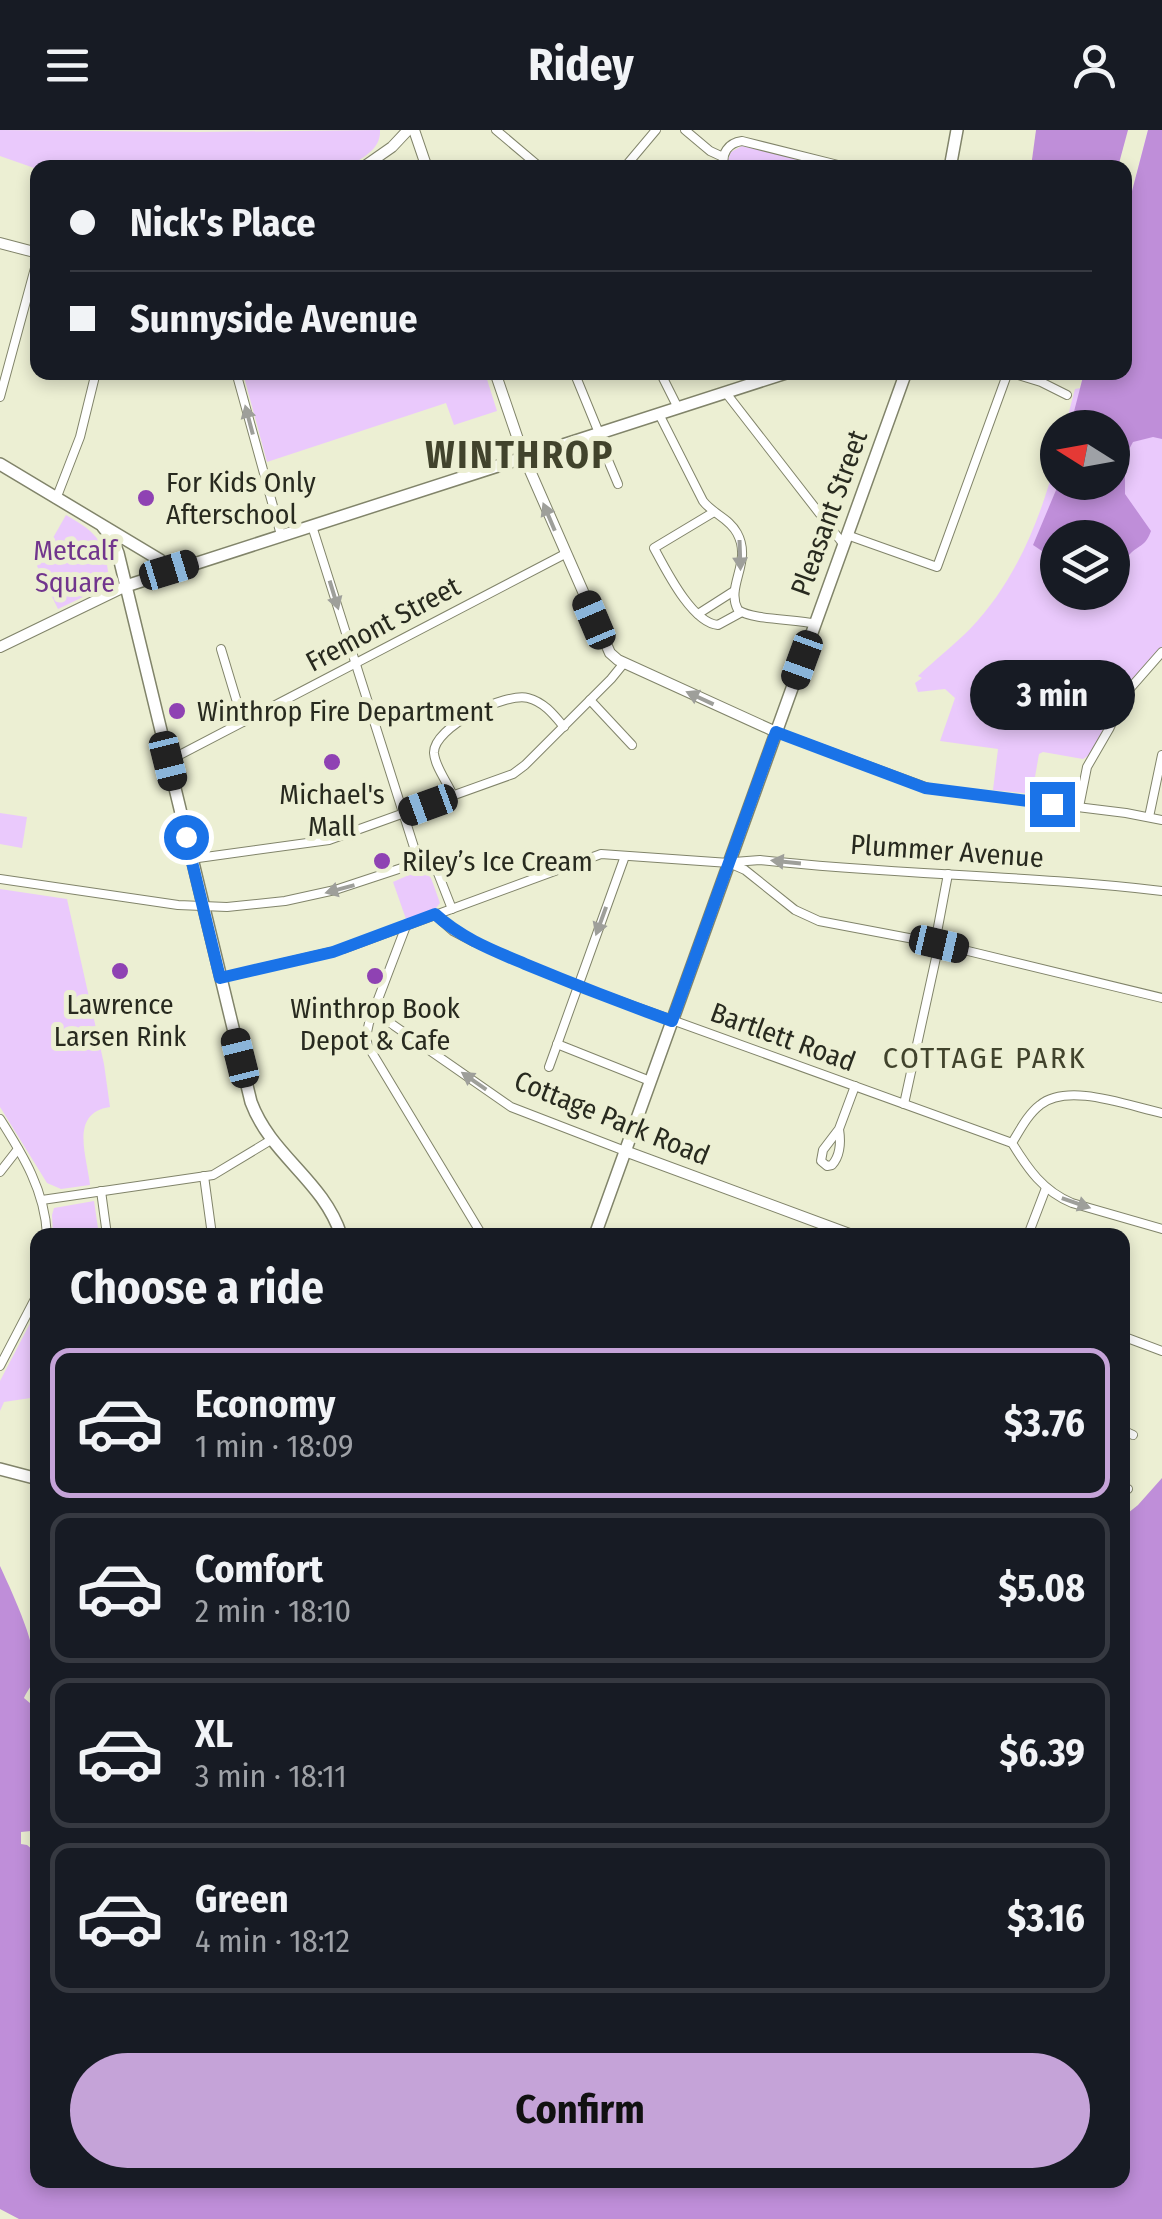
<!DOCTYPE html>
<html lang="en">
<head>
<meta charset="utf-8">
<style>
	body { margin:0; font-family:"Fira Sans Condensed",sans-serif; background:#20242c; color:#f1f3f6; height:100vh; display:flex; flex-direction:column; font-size:38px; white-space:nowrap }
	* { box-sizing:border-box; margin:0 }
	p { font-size:32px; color:#9ea1a6 }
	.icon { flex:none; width:55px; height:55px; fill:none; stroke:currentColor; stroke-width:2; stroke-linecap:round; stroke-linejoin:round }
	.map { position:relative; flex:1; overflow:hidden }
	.details { position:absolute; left:30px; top:1098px; width:1100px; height:960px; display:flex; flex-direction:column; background:#171b24; border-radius:20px; box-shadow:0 5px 15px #0003 }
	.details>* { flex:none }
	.guide { position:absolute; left:30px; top:30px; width:1102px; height:220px; border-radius:20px; box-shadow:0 5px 15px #0003; display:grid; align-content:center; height:220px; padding:0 40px; background:#171b24 }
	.needle { width:65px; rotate:281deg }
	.buttons { position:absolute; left:1040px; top:280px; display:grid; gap:20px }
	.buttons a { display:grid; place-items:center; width:90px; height:90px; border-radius:50%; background:#171b24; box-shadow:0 5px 15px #0003; font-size:50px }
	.end { position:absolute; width:45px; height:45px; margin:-22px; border:12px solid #1a73e8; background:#fff; box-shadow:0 0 0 5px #fff }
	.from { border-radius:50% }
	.bubble { position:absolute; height:70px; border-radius:35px; background:#171b24; box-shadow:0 5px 15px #0003; font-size:32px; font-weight:700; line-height:70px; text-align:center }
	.car { position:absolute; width:30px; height:60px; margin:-30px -15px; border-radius:12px; box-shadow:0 0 8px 2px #0007; background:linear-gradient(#222 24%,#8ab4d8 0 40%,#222 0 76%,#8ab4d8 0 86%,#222 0) }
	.guide b { display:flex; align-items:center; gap:35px; height:95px; font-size:38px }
	.guide b+b { border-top:2px solid #363941 }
	.guide i { width:25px; height:25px; background:#f1f3f6 }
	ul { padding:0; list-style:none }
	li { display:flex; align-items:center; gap:30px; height:150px; margin:0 20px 15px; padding:0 20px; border:5px solid #363941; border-radius:20px }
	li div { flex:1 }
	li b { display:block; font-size:38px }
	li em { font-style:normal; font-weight:700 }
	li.on { border-color:#c5a3d8 }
	li>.icon { width:90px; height:90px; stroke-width:1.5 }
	h2 { padding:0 40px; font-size:45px; line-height:120px }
	.cta { display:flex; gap:20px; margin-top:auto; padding:20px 40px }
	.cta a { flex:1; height:115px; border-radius:60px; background:#c5a3d8; color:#111; font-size:40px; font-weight:700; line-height:115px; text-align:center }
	header { display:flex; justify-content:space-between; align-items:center; height:130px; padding:0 40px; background:#171b24; font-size:45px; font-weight:700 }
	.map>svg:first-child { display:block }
</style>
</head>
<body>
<header><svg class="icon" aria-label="menu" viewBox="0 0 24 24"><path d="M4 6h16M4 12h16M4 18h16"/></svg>Ridey<svg class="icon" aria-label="person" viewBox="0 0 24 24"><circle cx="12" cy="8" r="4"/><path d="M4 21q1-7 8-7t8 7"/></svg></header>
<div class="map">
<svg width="1162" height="2089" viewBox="0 0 1162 2089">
	<rect width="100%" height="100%" fill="#ecefd3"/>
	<g fill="#eac9fc" fill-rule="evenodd">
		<path d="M0 0 199 2 380 0C381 20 363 27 348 37L37 39 0 26Z"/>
		<path d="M1148 0H1162V517C1150 531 1134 545 1124 560 1112 580 1104 619 1083 629L1043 622 1039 624 1032 664 993 660 998 619 940 611 955 568 945 559 918 562 915 553 922 548 918 546C935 530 954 515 970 499 1016 451 1041 388 1057 326L1058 352H1112V298L1065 297 1075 259 1080 258 1084 243 1125 242V88ZM1058 408H1112V462H1058Z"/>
		<polygon points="742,16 747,17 832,37 729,37 728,30 731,22"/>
		<polygon points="243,243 485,243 497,281 454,295 446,273 267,332"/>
		<path d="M66 385C99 404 105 412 109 450L106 456 58 479 37 436Z"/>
		<polygon points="0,683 27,687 22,718 0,714"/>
		<polygon points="418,741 425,742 431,748 440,773 436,778 406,789 393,752"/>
		<path d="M0 759 67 769 104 934 110 977C69 983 87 1026 90 1055L61 1059 47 1053 0 977Z"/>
		<polygon points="94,1071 99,1105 53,1105 52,1085 54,1078"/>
		<polygon points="37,1180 37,1267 4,1272 0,1281 0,1251"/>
	</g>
	<g fill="#bf8ed9">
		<polygon points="1036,0 1128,0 1118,37 1031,37"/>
		<path d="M1148 0H1162V309L1153 307 1133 312 1127 323 1125 334V364L1151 401C1145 417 1140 414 1130 424 1124 430 1120 435 1113 440L1112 408H1058L1057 431 1033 415 1059 353 1112 352V298L1070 297 1084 243 1125 242V88Z"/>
		<path d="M1162 1348V2089H19L0 2079V1436C11 1460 40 1521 35 1546 34 1553 27 1561 24 1568L37 1579V1667H33L31 1701 21 1702V1714L27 1715 38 1724V2050H1122L1123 1387 1138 1375Z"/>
	</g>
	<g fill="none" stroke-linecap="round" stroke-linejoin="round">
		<defs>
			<g id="minor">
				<polyline points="496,0 541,38"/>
				<polyline points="685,0 710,21 723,27"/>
				<polyline points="624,38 656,0"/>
				<path d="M724 38C721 23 728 13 742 11L850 38"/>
				<polyline points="236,242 281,405"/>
				<polyline points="574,242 599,303"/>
				<polyline points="660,242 678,278"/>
				<polyline points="1009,242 1041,252 1067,265"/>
				<polyline points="726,263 844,415"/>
				<polyline points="0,267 38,127"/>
				<path d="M659 284 703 371C713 384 729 388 737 403 753 432 725 456 738 480 753 490 794 489 816 494"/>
				<polyline points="597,304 618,354"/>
				<polyline points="56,369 80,307 96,242"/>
				<path d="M714 382 654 418C666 440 692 493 718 495L740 483"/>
				<polyline points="312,396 419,733"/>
				<polyline points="847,405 937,437 1008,242"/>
				<polyline points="698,484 734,461"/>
				<polyline points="221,519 243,592"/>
				<polyline points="590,570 632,615"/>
				<polyline points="776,602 931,659 1126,683 1162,690"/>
				<polyline points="168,631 565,424"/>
				<path d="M453 666C448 653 435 637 434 623 433 597 506 562 528 568 544 572 554 585 564 597"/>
				<polyline points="1079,677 1087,637 1109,599 1126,563 1162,522"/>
				<polyline points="1149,687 1162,625"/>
				<polyline points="191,729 329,710 513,644 525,635 611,549 624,533"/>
				<path d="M734 732 760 730C894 745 1028 745 1162 761"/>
				<polyline points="0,749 178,775 227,777 285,771 335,760 432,728 452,779"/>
				<path d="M435 785 453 801 474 812 578 856 1012 1013C1028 1039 1043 1061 1072 1073L1162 1099"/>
				<polyline points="406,796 369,893 366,907 368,916 482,1105"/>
				<polyline points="935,813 948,744"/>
				<polyline points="220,848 343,819 601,724 729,733 745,740 795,780 819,791 935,813 1162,868"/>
				<polyline points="373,881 511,977 625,1021"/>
				<polyline points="557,914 650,951"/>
				<polyline points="549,937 625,726"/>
				<polyline points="904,974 939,814"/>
				<path d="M0 989C23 1025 45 1061 47 1105"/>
				<path d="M839 999C841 1012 841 1025 832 1035L827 1036 821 1031 823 1020 839 999 855 956"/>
				<path d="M1012 1013C1020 1000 1028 984 1040 975 1068 952 1129 976 1162 983"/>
				<polyline points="0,1042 18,1019"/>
				<polyline points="204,1046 212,1105"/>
				<polyline points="101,1061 107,1105"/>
				<polyline points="42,1070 213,1045 271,1010"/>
				<polyline points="1028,1105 1046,1058"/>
				<polyline points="1122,1206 1162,1221"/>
				<polyline points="0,1236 38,1163"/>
				<polyline points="1122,1300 1133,1305"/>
				<polyline points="1122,1357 1128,1359"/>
			</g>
			<g id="tertiary">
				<polyline points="414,0 427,38"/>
				<polyline points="362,38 392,17 408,0"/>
				<polyline points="0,113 38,123"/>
				<polyline points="495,242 524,327 610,523 618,530 776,602"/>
				<polyline points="0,517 126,456"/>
				<polyline points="625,1021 852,1105"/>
			</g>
			<g id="secondary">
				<polyline points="950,38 957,0"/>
				<polyline points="0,334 160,430 169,441"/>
				<path d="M103 397 112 408 118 423 251 972C271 1026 323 1050 341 1105"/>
				<polyline points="126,456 789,242"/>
				<polyline points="595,1105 906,242"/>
				<polyline points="0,1339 38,1349"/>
			</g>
		</defs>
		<use href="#minor" stroke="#81846a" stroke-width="10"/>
		<use href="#tertiary" stroke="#81846a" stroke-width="12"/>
		<use href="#secondary" stroke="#81846a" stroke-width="14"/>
		<use href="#minor" stroke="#fff" stroke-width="8"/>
		<use href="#tertiary" stroke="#fff" stroke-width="10"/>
		<use href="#secondary" stroke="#fff" stroke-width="11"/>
	</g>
	<defs><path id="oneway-solid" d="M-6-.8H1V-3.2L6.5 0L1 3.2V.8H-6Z" transform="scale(2.5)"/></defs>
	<g fill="#9e9f9a">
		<use href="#oneway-solid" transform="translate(249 290) rotate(-105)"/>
		<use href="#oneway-solid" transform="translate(549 387) rotate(-113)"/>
		<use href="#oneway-solid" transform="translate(740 425) rotate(88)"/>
		<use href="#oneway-solid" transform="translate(334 465) rotate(73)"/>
		<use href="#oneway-solid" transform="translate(700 568) rotate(-155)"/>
		<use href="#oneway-solid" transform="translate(786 732) rotate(-174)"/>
		<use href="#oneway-solid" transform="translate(340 759) rotate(165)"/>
		<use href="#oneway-solid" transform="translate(601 791) rotate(110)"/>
		<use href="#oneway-solid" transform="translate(474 951) rotate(-145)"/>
		<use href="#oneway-solid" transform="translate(1076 1073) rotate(19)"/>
	</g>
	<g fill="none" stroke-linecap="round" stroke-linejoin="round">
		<path stroke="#1a73e8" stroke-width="12" d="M186 707 220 848 333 822 435 784C461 808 492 820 525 834 573 854 622 873 672 891L776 602 925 658 1052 674"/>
	</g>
	<g fill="#8f42b3" stroke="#ecefd3" stroke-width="4">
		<circle cx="146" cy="368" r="10"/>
		<circle cx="177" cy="581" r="10"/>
		<circle cx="332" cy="632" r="10"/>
		<circle cx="382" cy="731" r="10"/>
		<circle cx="120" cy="841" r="10"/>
		<circle cx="375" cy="846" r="10"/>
	</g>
	<g text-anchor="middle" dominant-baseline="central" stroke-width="10" stroke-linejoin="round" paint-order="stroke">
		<g font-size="28" fill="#282a1f" stroke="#ecefd3" text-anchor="start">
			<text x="166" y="352">For Kids Only<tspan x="166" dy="32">Afterschool</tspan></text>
			<text x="197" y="581">Winthrop Fire Department</text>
			<text x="332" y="664" text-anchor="middle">Michael's<tspan x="332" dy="32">Mall</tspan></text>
			<text x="402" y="731">Riley’s Ice Cream</text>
			<text x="120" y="874" text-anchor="middle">Lawrence<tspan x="120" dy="32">Larsen Rink</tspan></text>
			<text x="375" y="878" text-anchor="middle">Winthrop Book<tspan x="375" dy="32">Depot &amp; Cafe</tspan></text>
		</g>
		<g font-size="28" fill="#282a1f" stroke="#ecefd3">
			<text transform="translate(829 383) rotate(-70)">Pleasant Street</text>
			<text transform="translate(383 494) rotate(-28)">Fremont Street</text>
			<text transform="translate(947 721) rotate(4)">Plummer Avenue</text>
			<text transform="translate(783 907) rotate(20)">Bartlett Road</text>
			<text transform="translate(612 988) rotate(22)">Cottage Park Road</text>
		</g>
		<g font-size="28" fill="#71358d" stroke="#ecefd3">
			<text x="75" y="420">Metcalf<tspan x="75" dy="32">Square</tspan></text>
		</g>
		<g font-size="30" letter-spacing="2.5" fill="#41432c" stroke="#ecefd3">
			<text x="985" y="928">COTTAGE PARK</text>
		</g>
		<g font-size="38" font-weight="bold" letter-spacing="2.5" fill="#41432c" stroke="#ecefd3">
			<text x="520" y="325">WINTHROP</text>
		</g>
	</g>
</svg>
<div class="buttons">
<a><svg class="needle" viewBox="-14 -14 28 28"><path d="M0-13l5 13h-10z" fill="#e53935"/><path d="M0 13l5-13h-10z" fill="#9ea1a6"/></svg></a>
<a><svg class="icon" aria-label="layers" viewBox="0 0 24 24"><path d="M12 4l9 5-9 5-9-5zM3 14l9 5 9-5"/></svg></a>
</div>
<i class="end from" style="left:186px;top:707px"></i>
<i class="end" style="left:1052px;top:674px"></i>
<div class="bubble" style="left:970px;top:530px;width:165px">3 min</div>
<i class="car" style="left:169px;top:440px;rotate:73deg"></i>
<i class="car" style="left:594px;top:490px;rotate:337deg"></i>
<i class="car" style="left:802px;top:530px;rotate:200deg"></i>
<i class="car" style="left:168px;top:631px;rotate:166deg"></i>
<i class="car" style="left:428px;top:675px;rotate:250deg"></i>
<i class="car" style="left:939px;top:814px;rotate:103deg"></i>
<i class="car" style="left:240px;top:928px;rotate:346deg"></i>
<div class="guide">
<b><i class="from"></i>Nick's Place</b>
<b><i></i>Sunnyside Avenue</b>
</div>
<section class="details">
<h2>Choose a ride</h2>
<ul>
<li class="on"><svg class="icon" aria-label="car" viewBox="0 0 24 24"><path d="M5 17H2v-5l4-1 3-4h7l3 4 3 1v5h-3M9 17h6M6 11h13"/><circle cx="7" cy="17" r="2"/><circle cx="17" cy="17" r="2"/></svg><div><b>Economy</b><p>1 min · 18:09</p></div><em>$3.76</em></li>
<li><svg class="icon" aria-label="car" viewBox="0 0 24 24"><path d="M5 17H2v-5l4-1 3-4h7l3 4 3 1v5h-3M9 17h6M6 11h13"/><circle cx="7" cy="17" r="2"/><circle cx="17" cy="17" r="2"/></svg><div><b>Comfort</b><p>2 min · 18:10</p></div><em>$5.08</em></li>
<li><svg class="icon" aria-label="car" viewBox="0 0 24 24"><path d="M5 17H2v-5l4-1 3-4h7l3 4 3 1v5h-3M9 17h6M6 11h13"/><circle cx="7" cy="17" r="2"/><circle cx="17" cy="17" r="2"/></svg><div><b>XL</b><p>3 min · 18:11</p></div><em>$6.39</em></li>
<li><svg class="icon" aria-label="car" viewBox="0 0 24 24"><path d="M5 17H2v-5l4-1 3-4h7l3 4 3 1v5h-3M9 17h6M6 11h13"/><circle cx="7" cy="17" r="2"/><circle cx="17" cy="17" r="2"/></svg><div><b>Green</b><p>4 min · 18:12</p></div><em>$3.16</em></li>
</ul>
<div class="cta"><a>Confirm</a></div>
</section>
</div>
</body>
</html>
